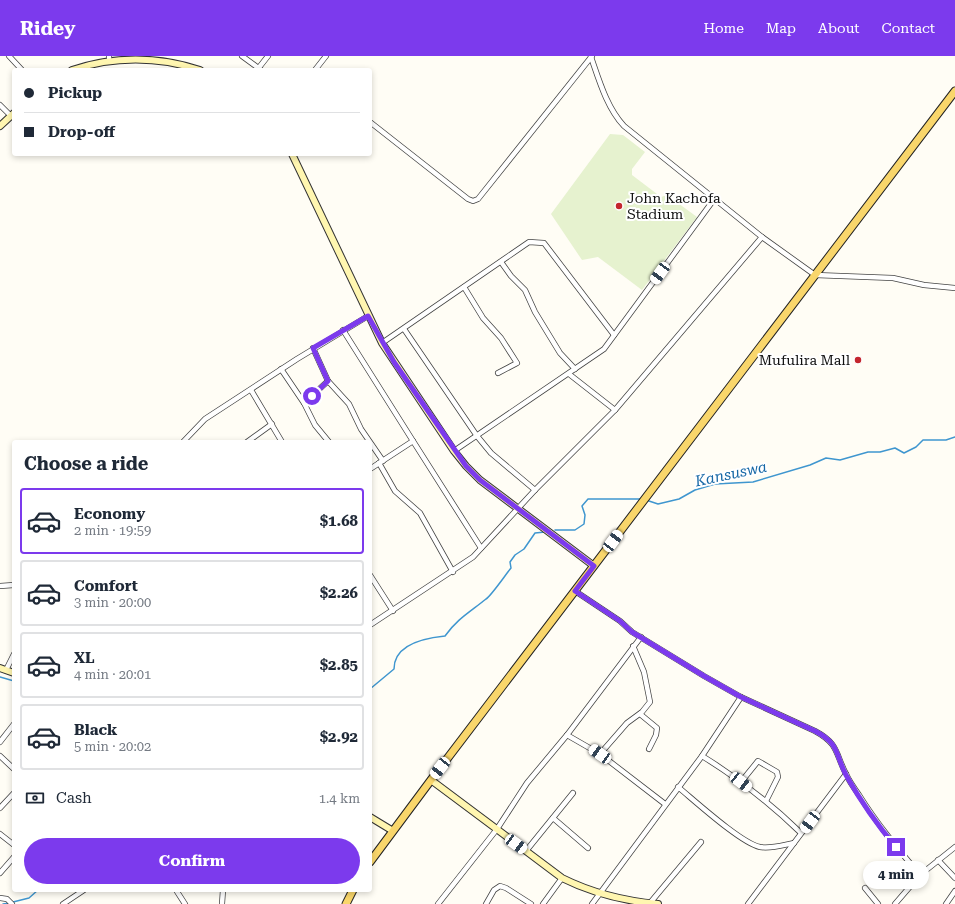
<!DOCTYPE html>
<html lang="en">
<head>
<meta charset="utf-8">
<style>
	body { margin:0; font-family:"Roboto Serif",serif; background:#f6f6f7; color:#1f2937; height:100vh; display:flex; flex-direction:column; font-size:15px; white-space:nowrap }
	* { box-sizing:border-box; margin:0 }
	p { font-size:13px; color:#747a83 }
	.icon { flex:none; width:22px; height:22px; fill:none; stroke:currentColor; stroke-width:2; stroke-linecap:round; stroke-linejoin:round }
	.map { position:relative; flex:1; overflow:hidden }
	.drawer { position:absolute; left:12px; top:384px; width:360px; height:452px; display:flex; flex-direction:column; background:#fff; border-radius:4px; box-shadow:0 2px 6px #0003 }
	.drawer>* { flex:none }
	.hud { position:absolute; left:12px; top:12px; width:360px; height:88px; border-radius:4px; box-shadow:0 2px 6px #0003; display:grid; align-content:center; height:88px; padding:0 12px; background:#fff }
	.end { position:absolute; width:18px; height:18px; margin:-9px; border:5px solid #7c3aed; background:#fff; box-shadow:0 0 0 2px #fff }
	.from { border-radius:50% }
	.bubble { position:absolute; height:28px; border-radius:14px; background:#fff; box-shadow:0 2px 6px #0003; font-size:13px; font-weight:700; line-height:28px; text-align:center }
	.car { position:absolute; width:12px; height:24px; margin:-12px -6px; border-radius:5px; box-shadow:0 0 3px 1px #0007; background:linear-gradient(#fff 24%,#345 0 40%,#fff 0 76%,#345 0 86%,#fff 0) }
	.hud b { display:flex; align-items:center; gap:14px; height:38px; font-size:15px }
	.hud b+b { border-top:1px solid #e0e1e3 }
	.hud i { width:10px; height:10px; background:#1f2937 }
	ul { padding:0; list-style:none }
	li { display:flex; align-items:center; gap:12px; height:66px; margin:0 8px 6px; padding:0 4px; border:2px solid #e0e1e3; border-radius:4px }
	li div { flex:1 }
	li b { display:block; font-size:15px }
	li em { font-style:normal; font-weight:700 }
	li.current { border-color:#7c3aed }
	li>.icon { width:36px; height:36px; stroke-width:1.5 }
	h2 { padding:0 12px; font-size:18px; line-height:48px }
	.pay { display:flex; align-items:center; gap:10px; height:44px; padding:0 12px; font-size:15px }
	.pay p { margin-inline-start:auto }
	.action { display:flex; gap:8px; margin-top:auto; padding:8px 12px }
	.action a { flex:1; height:46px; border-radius:24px; background:#7c3aed; color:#fff; font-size:16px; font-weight:700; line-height:46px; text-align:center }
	header { display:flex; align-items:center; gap:24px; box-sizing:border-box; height:56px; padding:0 20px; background:#7c3aed; color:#fff }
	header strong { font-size:19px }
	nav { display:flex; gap:22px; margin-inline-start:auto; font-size:14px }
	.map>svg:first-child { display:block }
</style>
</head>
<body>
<header>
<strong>Ridey</strong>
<nav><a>Home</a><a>Map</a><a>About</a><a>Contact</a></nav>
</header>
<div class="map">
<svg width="955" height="848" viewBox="0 0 955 848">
	<rect width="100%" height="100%" fill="#fffdf5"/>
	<polygon fill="#e6f2cf" points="610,78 623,79 645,96 632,113 632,119 661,141 667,139 697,161 642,234 598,201 582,204 551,158"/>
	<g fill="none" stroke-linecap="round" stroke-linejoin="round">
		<g stroke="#3f96cf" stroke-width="1.5">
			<polyline points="646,444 658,448 679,443 695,434 715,428 753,426 810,409 826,402 840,404 868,396 880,396 895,392 904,397 916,391 923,384 946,384 955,381"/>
			<polyline points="555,474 575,474 584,468 585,459 582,450 588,443 642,443"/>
			<polyline points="0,621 14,625"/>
			<path d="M370 633 394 613C394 588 425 582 445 580 457 563 470 556 486 543 491 540 506 518 511 512L510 506 515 499 524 493 535 477 545 476"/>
			<polyline points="13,846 29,842 38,834"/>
			<polyline points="3,848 9,847"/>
		</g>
		<defs>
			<g id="street">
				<polyline points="9,0 22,14"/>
				<polyline points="109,0 109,2"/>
				<polyline points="242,0 261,14"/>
				<path d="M591 1C599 24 607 52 624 70L762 181 815 219 893 222 924 229 955 232"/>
				<polyline points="257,14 268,0"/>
				<polyline points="315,14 326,0"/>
				<polyline points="0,49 11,60"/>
				<polyline points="370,66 468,143 473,145 478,143 592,0"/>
				<polyline points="501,206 511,220 525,234 535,256 560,297 575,313"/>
				<polyline points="464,231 483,262 501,282 517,307 498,317"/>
				<polyline points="404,273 477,380 491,397 535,434"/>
				<polyline points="343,274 413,385"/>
				<polyline points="382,287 529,186 544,187 614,279"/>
				<polyline points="313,292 328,325 349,348 361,373 383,405"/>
				<polyline points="281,313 304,347 315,369 329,386"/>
				<polyline points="569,318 615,354"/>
				<polyline points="251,334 282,386"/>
				<polyline points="304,347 328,325"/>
				<polyline points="183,386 205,363 297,303 368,260"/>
				<polyline points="247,386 272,368"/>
				<polyline points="454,395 604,293 715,142"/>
				<polyline points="379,407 395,435 420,457 453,516"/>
				<polyline points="370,413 413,385 481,492"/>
				<polyline points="370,519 393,555"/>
				<polyline points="0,530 14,529"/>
				<path d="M575 535 620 565 632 576 704 620 741 641 815 675C839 688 835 697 846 718 849 725 854 732 859 739 877 768 898 793 920 819"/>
				<polyline points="370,569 473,501 535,434 615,354 762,181"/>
				<polyline points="6,614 14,598"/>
				<polyline points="640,658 657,672 656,679 649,693"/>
				<polyline points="567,679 600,698 665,748"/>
				<polyline points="0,686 14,668"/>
				<polyline points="600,698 627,667 642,656 650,646 644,616 633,590"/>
				<polyline points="0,700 14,713"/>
				<path d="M702 700C738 722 771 748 801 777"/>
				<polyline points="741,726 758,705 777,716 778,721 766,745"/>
				<path d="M678 731C695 745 741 787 760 791 771 793 783 789 794 787"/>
				<polyline points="0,752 14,737"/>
				<polyline points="553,762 588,792"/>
				<polyline points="0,778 14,789"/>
				<polyline points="526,795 573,737"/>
				<polyline points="938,804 955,822"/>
				<polyline points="0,817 14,801"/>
				<polyline points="865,832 878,848"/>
				<polyline points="176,834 185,848"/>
				<polyline points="0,842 7,843 12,848"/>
				<polyline points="650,847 701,786"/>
				<polyline points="63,848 84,834"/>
				<polyline points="222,848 223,834"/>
				<polyline points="438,848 497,773 527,727 567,679 641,581"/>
				<polyline points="486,848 494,834 500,830 506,832 531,848"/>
				<polyline points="543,848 562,822"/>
				<polyline points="592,848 702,700 741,641"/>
				<polyline points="748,848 846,718"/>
				<polyline points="895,848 920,819 955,791"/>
				<polyline points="946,848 955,835"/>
			</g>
			<g id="secondary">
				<path d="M72 14C113 0 158 0 200 14"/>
				<polyline points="0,70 14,57"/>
				<polyline points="292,98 382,287 454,395 466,410 480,424 594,510"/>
				<polyline points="0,612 14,617"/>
				<path d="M431 724 562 822C592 837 625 845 658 848"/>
				<polyline points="370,761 393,775"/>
			</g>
			<g id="primary">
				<polyline points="370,806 431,724 955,35"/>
				<polyline points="346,848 353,834"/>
			</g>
		</defs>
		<use href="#street" stroke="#444" stroke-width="6"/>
		<use href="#secondary" stroke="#333" stroke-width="8"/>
		<use href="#primary" stroke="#222" stroke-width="9"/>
		<use href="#street" stroke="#fff" stroke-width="4.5"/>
		<use href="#secondary" stroke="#fff6b0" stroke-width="6"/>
		<use href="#primary" stroke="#f9d66b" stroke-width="7"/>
	</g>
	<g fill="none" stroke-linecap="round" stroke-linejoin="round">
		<path stroke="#7c3aed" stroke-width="5" d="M312 340 328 325 313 292 368 260 394 306 466 410 480 424 594 510 575 535 620 565 632 576 704 620 741 641 815 675C840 688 835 698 846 719 860 744 878 770 896 791"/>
	</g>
	<g fill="#c4262e" stroke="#fff" stroke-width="1.5">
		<circle cx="619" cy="150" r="4"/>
		<circle cx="858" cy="304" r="4"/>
	</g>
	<g text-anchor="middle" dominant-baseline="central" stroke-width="4" stroke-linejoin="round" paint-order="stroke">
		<g font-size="14" fill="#111" stroke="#fff" text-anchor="start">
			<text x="627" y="142">John Kachofa<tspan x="627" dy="16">Stadium</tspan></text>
			<text x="850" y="304" text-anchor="end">Mufulira Mall</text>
		</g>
		<g font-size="15" font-style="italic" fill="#1768a6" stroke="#fff">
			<text transform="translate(731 418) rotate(-12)">Kansuswa</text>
		</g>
	</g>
</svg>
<i class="end from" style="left:312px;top:340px"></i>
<i class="end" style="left:896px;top:791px"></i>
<div class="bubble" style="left:863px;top:805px;width:66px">4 min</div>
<i class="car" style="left:660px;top:217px;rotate:216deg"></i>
<i class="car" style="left:613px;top:485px;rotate:37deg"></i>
<i class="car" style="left:600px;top:698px;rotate:304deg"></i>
<i class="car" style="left:440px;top:712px;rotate:218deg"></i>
<i class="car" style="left:741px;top:726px;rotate:128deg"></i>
<i class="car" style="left:810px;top:766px;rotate:217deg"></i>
<i class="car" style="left:516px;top:788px;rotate:126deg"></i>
<div class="hud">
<b><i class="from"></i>Pickup</b>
<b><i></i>Drop-off</b>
</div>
<section class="drawer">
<h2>Choose a ride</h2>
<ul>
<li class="current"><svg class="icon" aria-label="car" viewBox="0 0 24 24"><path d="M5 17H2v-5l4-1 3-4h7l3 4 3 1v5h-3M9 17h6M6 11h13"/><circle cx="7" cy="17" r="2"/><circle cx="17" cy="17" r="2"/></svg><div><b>Economy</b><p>2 min · 19:59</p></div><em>$1.68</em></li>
<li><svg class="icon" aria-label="car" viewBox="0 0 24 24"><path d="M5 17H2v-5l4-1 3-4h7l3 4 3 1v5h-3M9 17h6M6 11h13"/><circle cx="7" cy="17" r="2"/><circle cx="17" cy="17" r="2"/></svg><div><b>Comfort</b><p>3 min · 20:00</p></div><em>$2.26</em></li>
<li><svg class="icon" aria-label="car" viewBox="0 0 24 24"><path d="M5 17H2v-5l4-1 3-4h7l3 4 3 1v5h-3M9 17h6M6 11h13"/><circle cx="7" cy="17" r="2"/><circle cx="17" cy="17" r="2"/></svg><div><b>XL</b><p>4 min · 20:01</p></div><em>$2.85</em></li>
<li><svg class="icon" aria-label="car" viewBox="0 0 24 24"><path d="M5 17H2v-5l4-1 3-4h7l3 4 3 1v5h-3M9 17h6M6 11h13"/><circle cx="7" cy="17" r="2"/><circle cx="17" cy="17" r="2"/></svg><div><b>Black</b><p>5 min · 20:02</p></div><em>$2.92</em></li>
</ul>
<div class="pay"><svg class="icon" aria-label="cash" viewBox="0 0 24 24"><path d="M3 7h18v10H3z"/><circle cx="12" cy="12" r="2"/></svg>Cash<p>1.4 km</p></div>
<div class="action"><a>Confirm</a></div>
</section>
</div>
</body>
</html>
